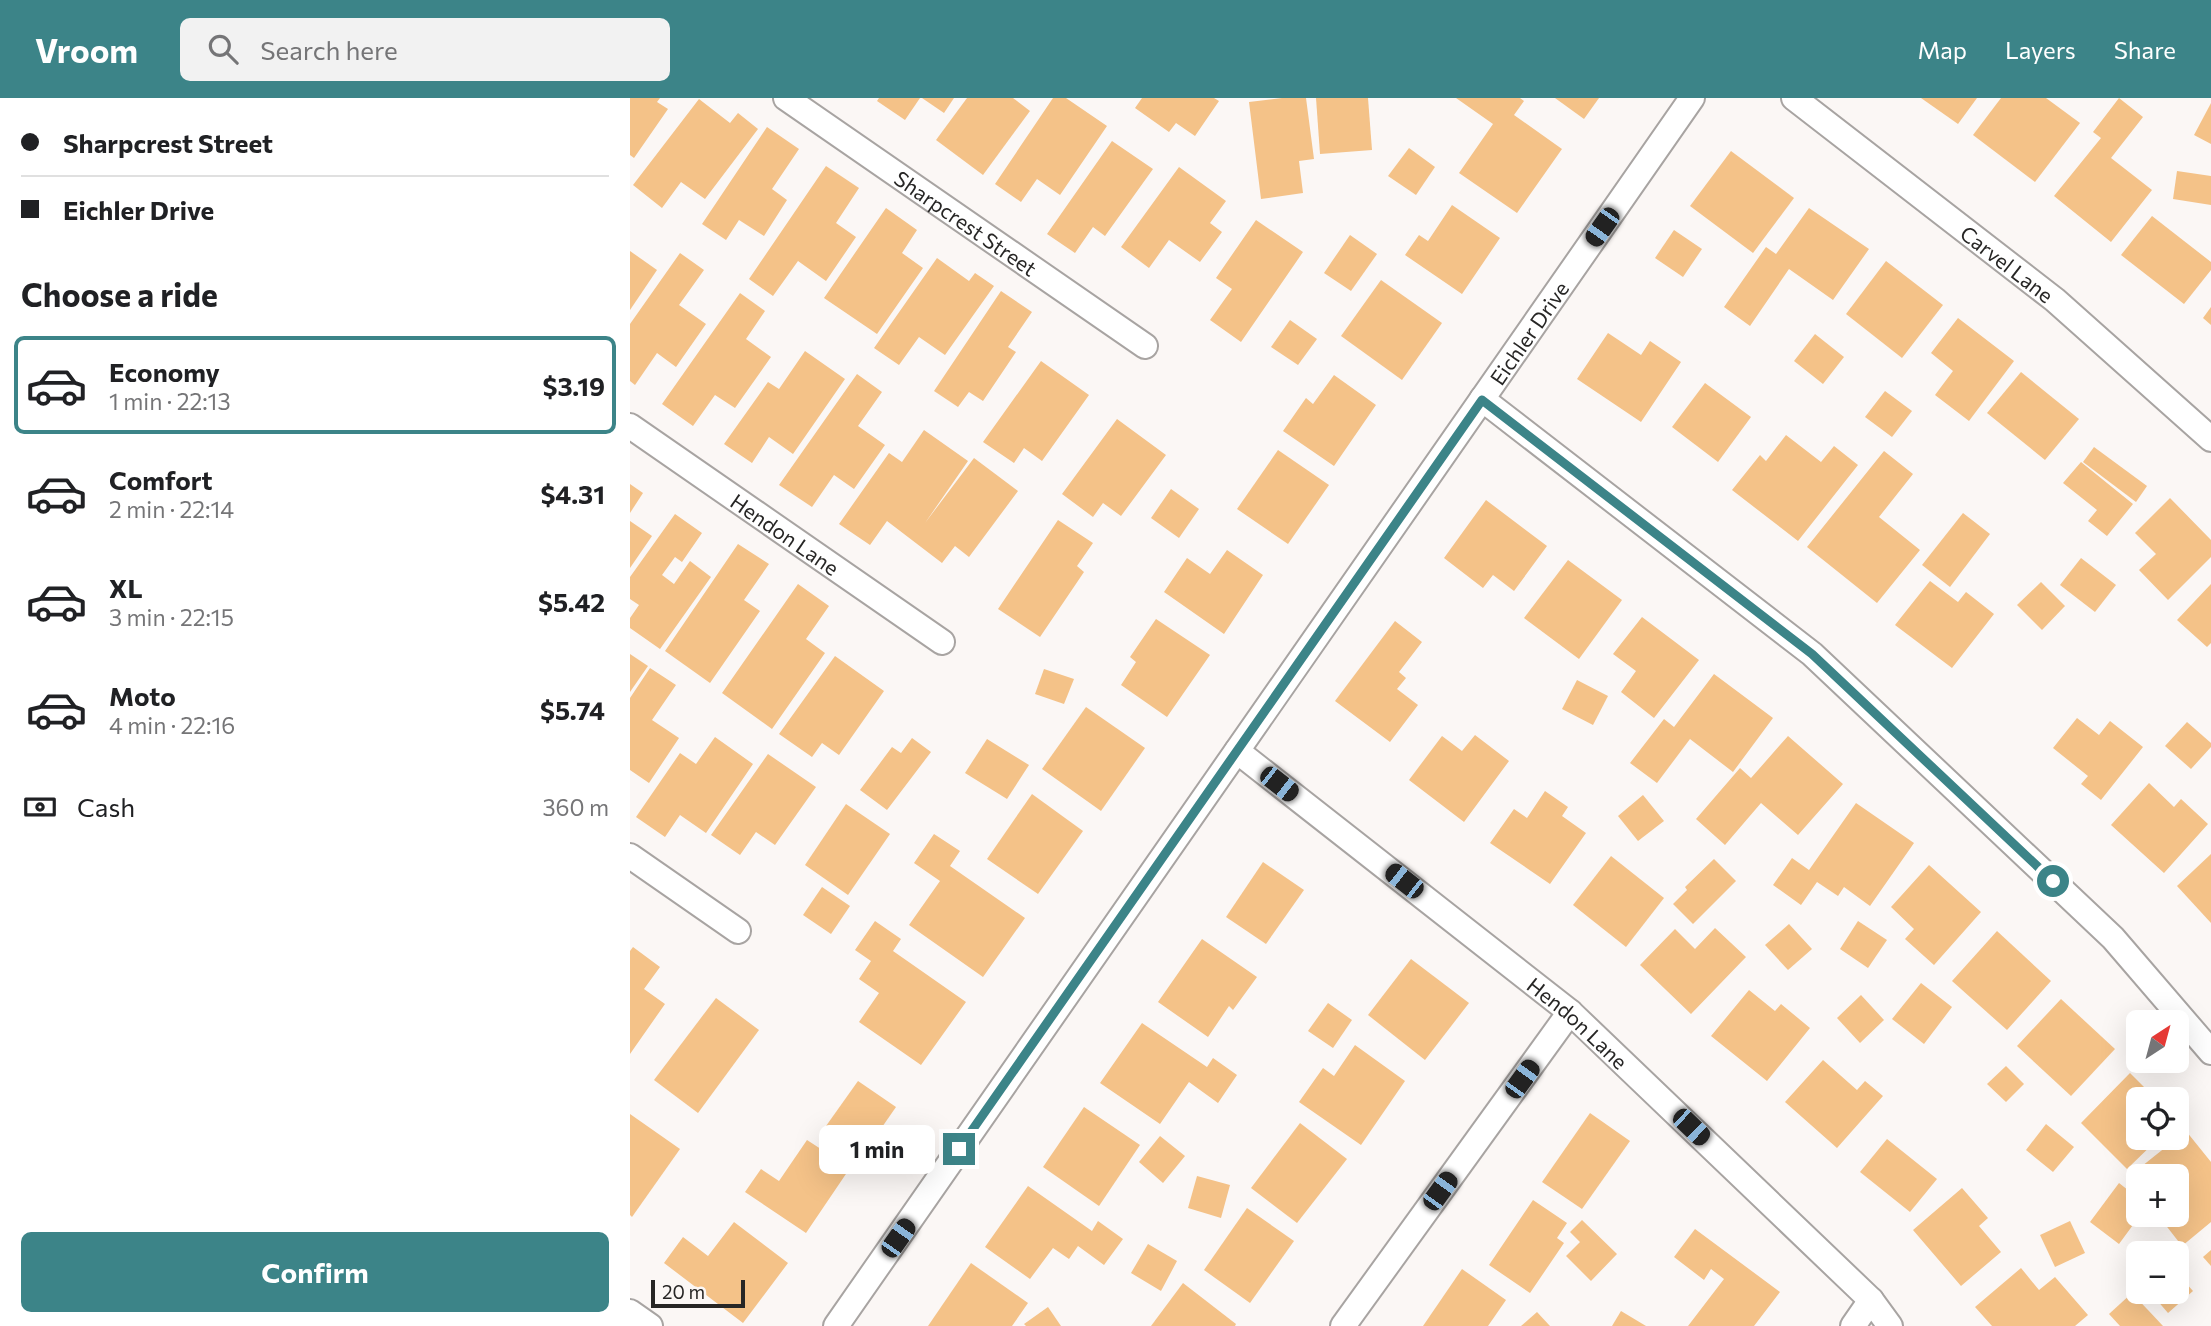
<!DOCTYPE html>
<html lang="en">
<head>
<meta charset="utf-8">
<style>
	body { margin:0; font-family:Commissioner,sans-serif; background:#f2f2f2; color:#202124; height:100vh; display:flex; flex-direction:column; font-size:26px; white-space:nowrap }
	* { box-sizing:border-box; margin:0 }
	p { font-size:23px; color:#757577 }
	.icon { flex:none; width:38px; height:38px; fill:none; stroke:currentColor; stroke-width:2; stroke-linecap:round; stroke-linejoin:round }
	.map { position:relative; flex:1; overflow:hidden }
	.panel { display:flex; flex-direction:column; background:#fff; width:630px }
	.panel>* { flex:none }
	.guide { display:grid; align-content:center; height:154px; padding:0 21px; background:#fff }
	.needle { width:46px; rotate:36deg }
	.controls { position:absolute; left:1496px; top:912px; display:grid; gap:14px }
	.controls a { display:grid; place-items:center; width:63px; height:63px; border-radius:10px; background:#fff; box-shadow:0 7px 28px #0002; font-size:35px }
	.scale { position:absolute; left:21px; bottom:18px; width:94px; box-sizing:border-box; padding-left:7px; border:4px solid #272625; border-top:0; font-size:19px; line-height:24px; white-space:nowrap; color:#272625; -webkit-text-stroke:5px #fbf7f5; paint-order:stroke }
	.end { position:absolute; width:32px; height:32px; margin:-16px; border:9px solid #3c8488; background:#fff; box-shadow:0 0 0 4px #fff }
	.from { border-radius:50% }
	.bubble { position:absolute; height:49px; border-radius:10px; background:#fff; box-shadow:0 7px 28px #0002; font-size:23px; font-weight:700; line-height:49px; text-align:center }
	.car { position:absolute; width:21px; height:42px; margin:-21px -10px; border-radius:9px; box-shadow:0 0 5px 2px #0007; background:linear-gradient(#222 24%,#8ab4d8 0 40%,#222 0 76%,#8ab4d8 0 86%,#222 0) }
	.guide b { display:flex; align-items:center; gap:24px; height:66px; font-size:26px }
	.guide b+b { border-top:2px solid #e0e0e0 }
	.guide i { width:18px; height:18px; background:#202124 }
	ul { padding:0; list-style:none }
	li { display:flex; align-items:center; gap:21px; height:98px; margin:0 14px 10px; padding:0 7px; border:4px solid transparent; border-radius:10px }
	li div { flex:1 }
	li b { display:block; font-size:26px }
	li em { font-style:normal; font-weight:700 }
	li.active { border-color:#3c8488 }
	li>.icon { width:63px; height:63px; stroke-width:1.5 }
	h2 { padding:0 21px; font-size:32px; line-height:84px }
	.pay { display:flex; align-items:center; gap:18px; height:77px; padding:0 21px; font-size:26px }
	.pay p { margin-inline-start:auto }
	.cta { display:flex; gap:14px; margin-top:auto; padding:14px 21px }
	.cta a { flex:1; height:80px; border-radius:10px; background:#3c8488; color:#fff; font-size:28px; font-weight:700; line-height:80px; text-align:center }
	header { display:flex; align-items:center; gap:42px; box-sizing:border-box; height:98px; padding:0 35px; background:#3c8488; color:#fff }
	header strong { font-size:33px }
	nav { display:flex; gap:38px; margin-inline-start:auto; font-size:24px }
	.search { width:490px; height:63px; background:#f2f2f2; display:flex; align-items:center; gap:18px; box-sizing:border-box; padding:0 24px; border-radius:10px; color:#757577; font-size:26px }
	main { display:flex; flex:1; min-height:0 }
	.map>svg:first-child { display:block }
</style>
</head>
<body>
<header>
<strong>Vroom</strong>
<div class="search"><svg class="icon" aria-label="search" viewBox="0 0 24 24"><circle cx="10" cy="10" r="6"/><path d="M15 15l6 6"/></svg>Search here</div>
<nav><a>Map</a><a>Layers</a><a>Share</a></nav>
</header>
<main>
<section class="panel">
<div class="guide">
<b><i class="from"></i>Sharpcrest Street</b>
<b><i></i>Eichler Drive</b>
</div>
<h2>Choose a ride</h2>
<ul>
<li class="active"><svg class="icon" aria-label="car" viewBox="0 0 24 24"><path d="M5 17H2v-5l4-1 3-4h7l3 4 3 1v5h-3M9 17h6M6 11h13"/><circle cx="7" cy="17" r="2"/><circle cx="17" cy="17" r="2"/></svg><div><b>Economy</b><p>1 min · 22:13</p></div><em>$3.19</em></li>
<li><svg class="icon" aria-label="car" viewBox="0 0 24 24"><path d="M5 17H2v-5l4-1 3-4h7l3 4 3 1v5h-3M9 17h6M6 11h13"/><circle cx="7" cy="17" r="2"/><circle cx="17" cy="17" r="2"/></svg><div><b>Comfort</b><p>2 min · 22:14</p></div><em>$4.31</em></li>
<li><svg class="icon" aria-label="car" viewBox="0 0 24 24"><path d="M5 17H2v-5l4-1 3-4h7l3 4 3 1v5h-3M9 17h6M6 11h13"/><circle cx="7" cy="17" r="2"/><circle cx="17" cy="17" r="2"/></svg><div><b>XL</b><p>3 min · 22:15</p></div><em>$5.42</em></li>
<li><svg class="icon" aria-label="car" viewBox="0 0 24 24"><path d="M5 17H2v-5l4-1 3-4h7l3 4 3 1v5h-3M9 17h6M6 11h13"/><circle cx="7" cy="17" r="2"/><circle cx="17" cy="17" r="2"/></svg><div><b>Moto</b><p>4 min · 22:16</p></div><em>$5.74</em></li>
</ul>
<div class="pay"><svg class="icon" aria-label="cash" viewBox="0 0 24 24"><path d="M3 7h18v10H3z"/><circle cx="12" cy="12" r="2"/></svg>Cash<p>360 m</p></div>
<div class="cta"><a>Confirm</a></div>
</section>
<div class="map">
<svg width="1581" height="1228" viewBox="0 0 1581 1228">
	<rect width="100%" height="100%" fill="#fbf7f5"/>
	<g fill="#f4c288">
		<polygon points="0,0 30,0 27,4 38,11 4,60 0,57"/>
		<polygon points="249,0 290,0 275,22 247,3"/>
		<polygon points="292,0 324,0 314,15"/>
		<polygon points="337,0 383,0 400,13 353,77 306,42"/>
		<polygon points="423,0 436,0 477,28 430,97 407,81 391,104 365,86"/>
		<polygon points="512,0 584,0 589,3 565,38 546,25 539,34 505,10"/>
		<polygon points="652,0 676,0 684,61 669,63 673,95 631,101 619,4"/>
		<polygon points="686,0 738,0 742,52 690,56"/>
		<polygon points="826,0 890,0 894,3 884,17 932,51 887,115 829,75 863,26"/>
		<polygon points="925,0 969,0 954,21"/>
		<polygon points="1291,0 1347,0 1328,26"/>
		<polygon points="1371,0 1416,0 1450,25 1405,84 1343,37"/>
		<polygon points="1489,0 1513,19 1481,60 1522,92 1481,144 1424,98 1471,40 1463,34"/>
		<polygon points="69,1 100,25 108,15 128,31 75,101 51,84 32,110 3,87"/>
		<polygon points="1581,5 1581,46 1564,37"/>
		<polygon points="137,29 169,51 142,91 157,102 134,138 109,122 96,142 72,126"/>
		<polygon points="482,43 523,71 475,138 463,129 445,155 417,136"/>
		<polygon points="779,50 805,69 786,97 758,78"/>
		<polygon points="1101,53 1164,100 1123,155 1060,108"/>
		<polygon points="196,68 229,90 206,125 226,139 196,183 168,163 143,198 119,181"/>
		<polygon points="549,69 596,103 580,125 592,134 570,164 539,142 519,170 491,149"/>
		<polygon points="1547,73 1581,78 1581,107 1543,101"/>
		<polygon points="822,107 870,140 832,196 775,157 789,137 798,143"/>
		<polygon points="256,110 287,132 272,155 293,170 247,236 194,200"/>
		<polygon points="1179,110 1239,151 1203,202 1159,171 1120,228 1094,209 1136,149 1146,156"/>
		<polygon points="1522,118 1581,164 1581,172 1554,206 1491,157"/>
		<polygon points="626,122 673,154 611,244 580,222 602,191 586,180"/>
		<polygon points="1044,132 1072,151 1053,179 1025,160"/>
		<polygon points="720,137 747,156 721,193 694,175"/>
		<polygon points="0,153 27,172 0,212"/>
		<polygon points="50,155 74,172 49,207 76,226 46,269 27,255 5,287 0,283 0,226"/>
		<polygon points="307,160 339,183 345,175 364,188 315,257 289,239 269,267 244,250"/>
		<polygon points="1256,163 1313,207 1272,260 1216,216"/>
		<polygon points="751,182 812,225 772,282 711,238"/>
		<polygon points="371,193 402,214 378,249 386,254 353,303 339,294 328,309 304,293"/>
		<polygon points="110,195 135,213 116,241 141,259 105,310 85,297 63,328 32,306"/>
		<polygon points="1581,209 1581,227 1573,220"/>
		<polygon points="1328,220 1384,263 1339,323 1305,297 1323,273 1301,255"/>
		<polygon points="660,222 687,241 668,267 641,249"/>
		<polygon points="978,235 1011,257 1020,243 1051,264 1011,324 947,281"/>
		<polygon points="1185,236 1214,259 1193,286 1164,263"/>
		<polygon points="175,253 215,281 163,356 139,339 122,365 94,346 138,284 149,291"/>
		<polygon points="411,263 459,297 412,363 394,350 384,365 353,344"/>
		<polygon points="1391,274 1449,321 1415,362 1357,315"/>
		<polygon points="227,276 252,294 228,328 255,347 224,391 204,377 182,409 149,387"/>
		<polygon points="704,277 746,307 704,368 653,333 676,300 683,306"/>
		<polygon points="1075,285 1121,319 1088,364 1042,329"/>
		<polygon points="1255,293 1282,313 1262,339 1235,319"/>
		<polygon points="487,321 536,357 491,418 473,405 463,419 432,396"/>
		<polygon points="294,332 338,363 295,425 344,360 388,393 339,459 325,448 312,465 257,423 240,447 209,426 259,355 272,364"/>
		<polygon points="1156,337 1191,364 1204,348 1228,367 1168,443 1102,392 1130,357 1136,363"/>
		<polygon points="1464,349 1517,388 1506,404 1453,364"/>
		<polygon points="648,352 699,387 658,446 607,411"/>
		<polygon points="1254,353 1283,376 1249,419 1290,452 1247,505 1177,449"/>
		<polygon points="1451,364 1503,406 1477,438 1458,423 1467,412 1433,385"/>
		<polygon points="0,386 13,395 0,415"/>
		<polygon points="541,391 569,411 549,440 521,420"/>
		<polygon points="1540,400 1581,442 1581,459 1538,502 1509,472 1526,456 1505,435"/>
		<polygon points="856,402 917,448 884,493 863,477 853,490 814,460"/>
		<polygon points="1333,415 1360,436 1320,489 1292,467"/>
		<polygon points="45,416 72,435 52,464 45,459 32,477 44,486 60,463 81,479 30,551 0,530 0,520 9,507 0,501 0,479"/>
		<polygon points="428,422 463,445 447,468 454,474 410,539 368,511"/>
		<polygon points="0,423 22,438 0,470"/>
		<polygon points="108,446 139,466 114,502 130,513 80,585 35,553"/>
		<polygon points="597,452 633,477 594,536 534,494 557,460 580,476"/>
		<polygon points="1451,460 1486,487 1465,514 1430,487"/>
		<polygon points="938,462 992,502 949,561 894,520"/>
		<polygon points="1300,483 1328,504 1336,494 1364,516 1322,570 1265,527"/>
		<polygon points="1411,484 1435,508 1412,532 1387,507"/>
		<polygon points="168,486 199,508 176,541 195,555 142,631 92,595"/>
		<polygon points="1581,486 1581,545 1577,549 1547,522"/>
		<polygon points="1012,519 1069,562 1024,620 991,594 1006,573 983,556"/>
		<polygon points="526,521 580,557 537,619 491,587 506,564 500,559"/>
		<polygon points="765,523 792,544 769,574 776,580 767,591 788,607 760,644 705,603"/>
		<polygon points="0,556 18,568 0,594"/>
		<polygon points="205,558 254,593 209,657 192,645 182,659 149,636"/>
		<polygon points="20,570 46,587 22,622 49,640 19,685 0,672 0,600"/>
		<polygon points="414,571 444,581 434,606 405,596"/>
		<polygon points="1084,576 1143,620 1103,674 1060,641 1027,685 1000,665 1034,621 1044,629"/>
		<polygon points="947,582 978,598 963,627 932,611"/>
		<polygon points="456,609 515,650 471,713 412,671"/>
		<polygon points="1447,620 1469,637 1480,623 1513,649 1471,702 1451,686 1458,678 1423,650"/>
		<polygon points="1557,624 1581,645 1581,649 1561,671 1535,648"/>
		<polygon points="845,637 879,663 834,724 779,682 812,638 832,653"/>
		<polygon points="1158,638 1213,686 1168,737 1131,705 1095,747 1066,721 1110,670 1121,680"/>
		<polygon points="85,639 123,666 76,735 50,717 35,739 6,719 50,655 66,666"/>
		<polygon points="282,640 301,654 257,712 230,692 262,649 271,655"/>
		<polygon points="357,641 399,667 377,701 335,675"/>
		<polygon points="138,656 186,689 145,747 126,734 110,757 81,737"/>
		<polygon points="1519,685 1544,709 1551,701 1578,726 1534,775 1481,727"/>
		<polygon points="915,693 938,709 932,718 956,735 920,786 860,745 884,711 897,720"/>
		<polygon points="402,696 453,733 408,796 357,761"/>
		<polygon points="1013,697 1034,723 1008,743 988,718"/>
		<polygon points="1226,705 1284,745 1240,808 1214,789 1208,798 1187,784 1171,807 1143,787 1162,760 1179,772"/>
		<polygon points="216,706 260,736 218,797 175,767"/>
		<polygon points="304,736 330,753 320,768 395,820 353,879 279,827 310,783 284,765"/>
		<polygon points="1581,756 1581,825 1547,788"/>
		<polygon points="981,758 1034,800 996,849 943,807"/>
		<polygon points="1084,761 1106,783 1063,826 1043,806 1057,792 1055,789"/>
		<polygon points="633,764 674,792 636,846 596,819"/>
		<polygon points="1299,767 1351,814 1304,867 1275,841 1284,831 1261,809"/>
		<polygon points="192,789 220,808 201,836 173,817"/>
		<polygon points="245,823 271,841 263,853 336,904 291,967 229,924 249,895 229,881 241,863 225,852"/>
		<polygon points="1228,823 1257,842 1238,870 1210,851"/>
		<polygon points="1159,826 1182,851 1158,872 1135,847"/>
		<polygon points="1085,830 1116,859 1061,916 1010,867 1045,831 1065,851"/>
		<polygon points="1367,833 1421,883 1377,932 1322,883"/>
		<polygon points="572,841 627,879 603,912 599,908 578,939 528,904"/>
		<polygon points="3,849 30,869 14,891 35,906 0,956 0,853"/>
		<polygon points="781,861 839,905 795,962 738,917"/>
		<polygon points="1291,885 1322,909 1294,946 1262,921"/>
		<polygon points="1119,892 1145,913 1151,906 1180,930 1137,983 1081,938"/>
		<polygon points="1231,897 1254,922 1230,945 1207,920"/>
		<polygon points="86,900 129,932 68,1015 24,982"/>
		<polygon points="1431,901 1485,951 1441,998 1387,948"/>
		<polygon points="698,905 722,922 703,950 678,933"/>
		<polygon points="512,925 577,969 583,960 607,977 588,1005 559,984 530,1026 470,985"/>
		<polygon points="725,947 775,983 731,1047 669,1004 693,970 704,978"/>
		<polygon points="1193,962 1227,992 1235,983 1253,998 1207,1050 1155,1004"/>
		<polygon points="1376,968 1394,986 1376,1004 1357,986"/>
		<polygon points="1500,975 1526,1001 1508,1001 1508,1040 1529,1040 1497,1071 1451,1025"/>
		<polygon points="228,983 266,1009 234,1055 196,1028"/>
		<polygon points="454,1009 510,1047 469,1108 413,1069"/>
		<polygon points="960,1015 1000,1043 952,1111 912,1084"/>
		<polygon points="0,1016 50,1051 2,1119 0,1117"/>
		<polygon points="670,1025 717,1061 667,1125 621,1090"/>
		<polygon points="1416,1026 1444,1049 1423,1074 1396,1052"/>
		<polygon points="1556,1033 1581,1064 1581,1124 1552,1148 1527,1116 1547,1116 1547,1078 1511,1078 1507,1072"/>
		<polygon points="530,1038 555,1058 533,1085 509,1064"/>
		<polygon points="1257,1041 1307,1081 1280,1114 1230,1074"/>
		<polygon points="177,1042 220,1070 176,1135 115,1094 131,1071 149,1083"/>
		<polygon points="567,1078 600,1087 591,1120 558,1110"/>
		<polygon points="1489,1085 1508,1100 1508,1116 1511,1116 1489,1146 1460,1124"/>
		<polygon points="398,1088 462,1133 468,1123 493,1141 474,1167 448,1148 439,1161 423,1150 400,1181 355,1149"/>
		<polygon points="1332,1090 1358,1120 1349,1128 1371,1154 1331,1188 1283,1132"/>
		<polygon points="903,1102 937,1125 927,1140 934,1145 900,1195 859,1167"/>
		<polygon points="617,1110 664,1143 620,1205 574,1172"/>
		<polygon points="952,1122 987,1156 961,1183 936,1158 950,1144 940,1134"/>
		<polygon points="1440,1123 1455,1155 1425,1169 1410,1137"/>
		<polygon points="104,1124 158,1165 113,1225 34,1165 53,1139 78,1158"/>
		<polygon points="1065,1131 1150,1194 1124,1228 1058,1228 1094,1181 1081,1171 1074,1182 1044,1159"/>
		<polygon points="518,1146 547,1163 531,1193 501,1175"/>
		<polygon points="1581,1152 1581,1168 1573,1159"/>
		<polygon points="341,1165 398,1205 382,1228 298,1228"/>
		<polygon points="1391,1170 1409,1192 1425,1179 1458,1217 1445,1228 1362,1228 1345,1209"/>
		<polygon points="832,1171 876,1202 858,1228 793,1228"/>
		<polygon points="1547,1175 1563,1193 1538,1215 1520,1194 1547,1194"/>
		<polygon points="553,1185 606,1226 605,1228 521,1228"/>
		<polygon points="1502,1195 1533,1228 1490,1228 1479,1216"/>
		<polygon points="418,1209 431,1228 396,1228 394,1226"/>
		<polygon points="991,1213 1016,1228 982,1228"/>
		<polygon points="907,1214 920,1228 891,1228"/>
	</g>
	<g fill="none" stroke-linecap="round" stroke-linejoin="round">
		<defs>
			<g id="street">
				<path id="s1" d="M156 0 515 248"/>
				<path id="s2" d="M1164 0 1425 202 1581 341"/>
				<polyline points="852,301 1182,556 1483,840 1581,954"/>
				<path id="s3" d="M0 328 312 544"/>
				<path id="s4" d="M607 653 940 914 1241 1202 1260 1228"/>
				<polyline points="0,758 108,833"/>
				<polyline points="0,1214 20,1228"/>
				<path id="s5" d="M206 1228 1062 0"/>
				<polyline points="713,1228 940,914"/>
				<polyline points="1223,1228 1241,1202"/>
			</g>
		</defs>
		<use href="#street" stroke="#a8a4a2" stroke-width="28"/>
		<use href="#street" stroke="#fff" stroke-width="24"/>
	</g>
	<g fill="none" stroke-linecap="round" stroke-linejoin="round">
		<polyline stroke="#3c8488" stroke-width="9" points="329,1051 852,302 1182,556 1423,783"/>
	</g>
	<g text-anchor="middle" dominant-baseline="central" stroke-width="5" stroke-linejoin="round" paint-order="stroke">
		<g font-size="21" fill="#272625" stroke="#fbf7f5">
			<text stroke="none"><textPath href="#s1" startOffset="219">Sharpcrest Street</textPath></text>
			<text stroke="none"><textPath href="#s2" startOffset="270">Carvel Lane</textPath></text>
			<text stroke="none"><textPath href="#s5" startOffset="1211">Eichler Drive</textPath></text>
			<text stroke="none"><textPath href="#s3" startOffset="189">Hendon Lane</textPath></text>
			<text stroke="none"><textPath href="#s4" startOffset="436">Hendon Lane</textPath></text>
		</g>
	</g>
</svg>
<div class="controls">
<a><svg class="needle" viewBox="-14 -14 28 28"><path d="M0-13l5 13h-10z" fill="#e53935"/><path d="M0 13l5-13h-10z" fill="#757577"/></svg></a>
<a><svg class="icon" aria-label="locate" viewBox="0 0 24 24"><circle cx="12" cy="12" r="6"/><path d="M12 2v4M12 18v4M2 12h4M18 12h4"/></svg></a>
<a>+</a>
<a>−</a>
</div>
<div class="scale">20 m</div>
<i class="end from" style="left:1423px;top:783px"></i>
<i class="end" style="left:329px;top:1051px"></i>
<div class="bubble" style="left:189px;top:1027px;width:116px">1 min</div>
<i class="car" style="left:972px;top:129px;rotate:215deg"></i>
<i class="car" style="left:649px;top:686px;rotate:128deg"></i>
<i class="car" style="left:774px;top:783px;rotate:308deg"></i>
<i class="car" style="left:892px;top:981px;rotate:36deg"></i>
<i class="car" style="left:1061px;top:1029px;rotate:134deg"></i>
<i class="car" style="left:810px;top:1093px;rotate:36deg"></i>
<i class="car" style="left:268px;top:1140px;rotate:35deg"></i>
</div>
</main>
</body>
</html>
